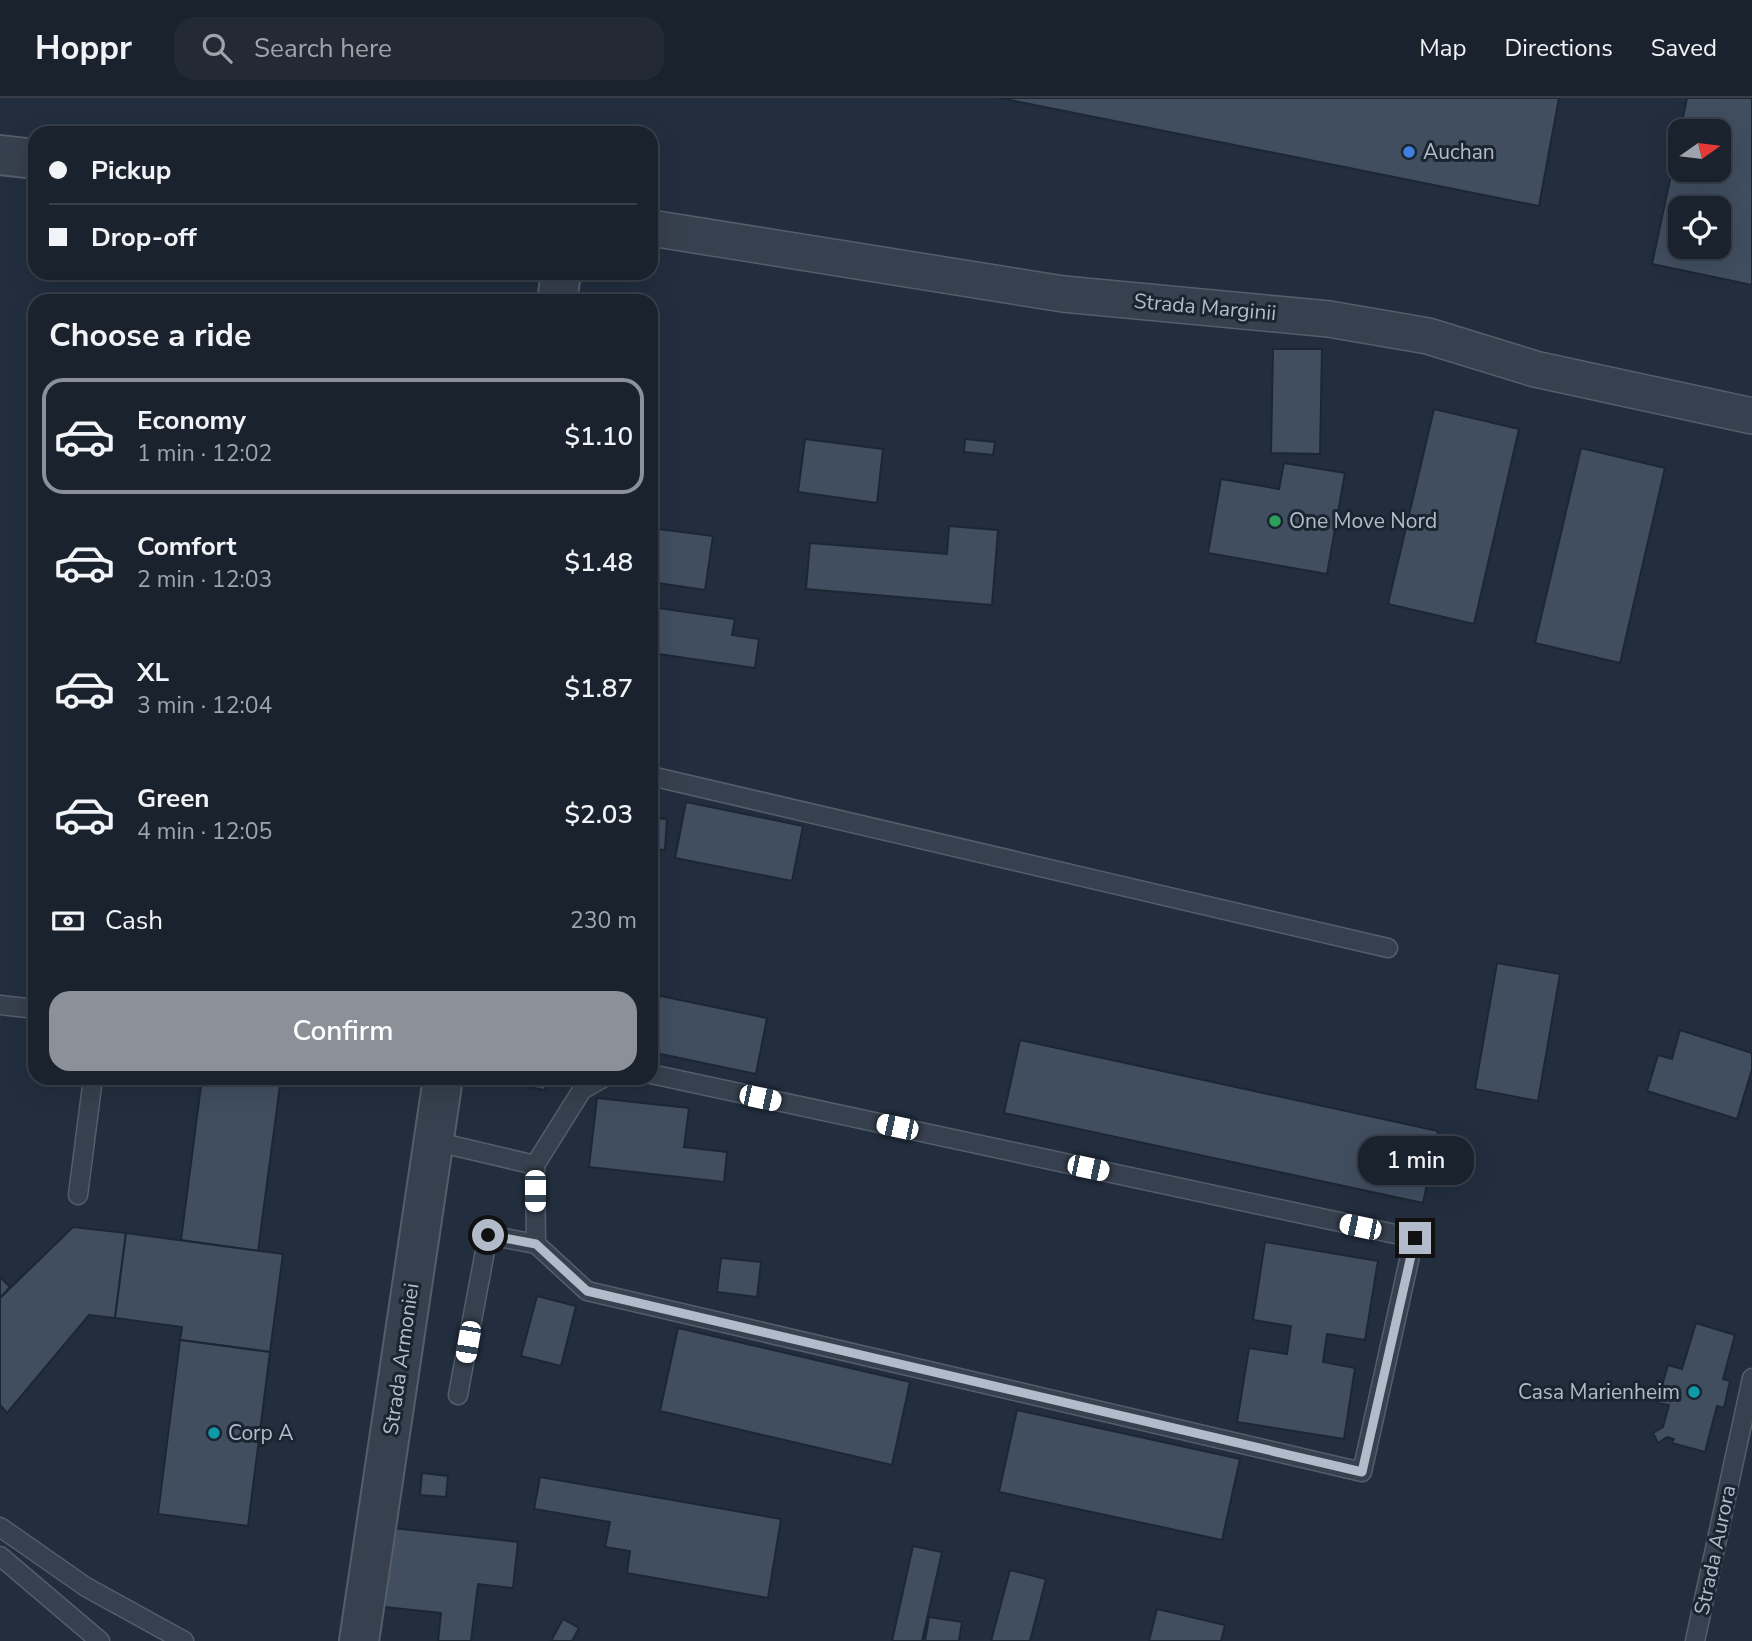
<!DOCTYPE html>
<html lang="en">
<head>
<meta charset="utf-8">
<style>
	body { margin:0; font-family:"Nunito Sans",sans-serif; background:#232a36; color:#f1f3f6; height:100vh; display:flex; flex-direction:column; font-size:26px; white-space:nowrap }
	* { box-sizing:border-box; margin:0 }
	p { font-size:23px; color:#9fa4aa }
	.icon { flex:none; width:38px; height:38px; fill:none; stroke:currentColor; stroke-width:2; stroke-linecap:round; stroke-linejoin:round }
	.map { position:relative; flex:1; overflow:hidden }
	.sheet { position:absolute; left:28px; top:196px; width:630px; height:791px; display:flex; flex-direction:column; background:#1a222e; border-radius:21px; box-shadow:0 7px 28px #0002,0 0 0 2px #383f4a }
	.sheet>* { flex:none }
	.banner { position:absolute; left:28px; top:28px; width:630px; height:154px; border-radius:21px; box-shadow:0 7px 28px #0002,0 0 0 2px #383f4a; display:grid; align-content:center; height:154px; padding:0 21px; background:#1a222e }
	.needle { width:46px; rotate:76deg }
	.controls { position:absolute; left:1668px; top:21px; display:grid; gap:14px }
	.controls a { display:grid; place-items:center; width:63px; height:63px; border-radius:14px; background:#1a222e; box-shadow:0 7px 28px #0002,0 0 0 2px #383f4a; font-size:35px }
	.end { position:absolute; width:32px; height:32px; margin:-16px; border:9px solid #b1bbc9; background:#111; box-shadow:0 0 0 4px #111 }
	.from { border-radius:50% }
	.bubble { position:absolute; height:49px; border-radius:21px; background:#1a222e; box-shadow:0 7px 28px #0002,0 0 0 2px #383f4a; font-size:23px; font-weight:600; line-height:49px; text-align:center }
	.car { position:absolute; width:21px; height:42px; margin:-21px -10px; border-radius:9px; box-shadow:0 0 5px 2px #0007; background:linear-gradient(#fff 24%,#345 0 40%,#fff 0 76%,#345 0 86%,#fff 0) }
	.banner b { display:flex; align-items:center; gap:24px; height:66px; font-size:26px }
	.banner b+b { border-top:2px solid #383f4a }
	.banner i { width:18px; height:18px; background:#f1f3f6 }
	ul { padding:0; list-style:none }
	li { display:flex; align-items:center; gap:21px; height:116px; margin:0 14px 10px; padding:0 7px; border:4px solid transparent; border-radius:21px }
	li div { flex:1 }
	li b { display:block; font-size:26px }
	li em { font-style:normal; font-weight:600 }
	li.active { border-color:#8c9099 }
	li>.icon { width:63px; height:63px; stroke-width:1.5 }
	h2 { padding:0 21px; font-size:32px; line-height:84px }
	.pay { display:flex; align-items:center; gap:18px; height:77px; padding:0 21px; font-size:26px }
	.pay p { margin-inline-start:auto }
	.primary-button { display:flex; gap:14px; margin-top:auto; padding:14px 21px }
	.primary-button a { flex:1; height:80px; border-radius:21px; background:#8c9099; color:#fff; font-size:28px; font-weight:600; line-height:80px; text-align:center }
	header { display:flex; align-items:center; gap:42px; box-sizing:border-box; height:98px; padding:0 35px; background:#1a222e; border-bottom:2px solid #383f4a }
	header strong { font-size:33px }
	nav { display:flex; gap:38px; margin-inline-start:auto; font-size:24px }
	.search { width:490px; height:63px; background:#232a36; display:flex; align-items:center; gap:18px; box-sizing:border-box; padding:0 24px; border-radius:21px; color:#9fa4aa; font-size:26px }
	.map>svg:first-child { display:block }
</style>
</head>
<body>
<header>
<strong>Hoppr</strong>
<div class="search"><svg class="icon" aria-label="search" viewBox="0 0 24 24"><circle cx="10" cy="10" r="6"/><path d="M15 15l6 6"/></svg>Search here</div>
<nav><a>Map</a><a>Directions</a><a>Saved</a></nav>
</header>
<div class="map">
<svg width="1752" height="1543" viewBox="0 0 1752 1543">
	<rect width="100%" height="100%" fill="#222e3e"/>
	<g fill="#404e60" stroke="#1d2734" stroke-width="2" fill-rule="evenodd">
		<polygon points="1000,0 1559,0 1539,108"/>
		<path d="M1687 0H1752V187L1652 166 1680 35V72H1718V33H1680ZM1680 110H1718V149H1680Z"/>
		<polygon points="1273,251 1322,251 1320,356 1271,355"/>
		<polygon points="1434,311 1519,331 1474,526 1388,506"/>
		<polygon points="805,341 883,351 877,405 798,394"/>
		<polygon points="965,341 995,344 993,357 964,354"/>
		<polygon points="1581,350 1665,370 1620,565 1535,545"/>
		<polygon points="1284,365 1345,375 1327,476 1208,455 1221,381 1279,391"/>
		<polygon points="949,428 998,432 992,507 806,491 810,445 947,456"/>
		<polygon points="651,430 713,438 705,492 651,484"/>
		<polygon points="651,509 735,521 732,537 759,541 755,570 651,555"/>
		<polygon points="686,704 803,728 792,783 675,760"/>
		<polygon points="651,720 667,721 665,752 651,751"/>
		<polygon points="1497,865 1560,876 1538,1003 1475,991"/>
		<polygon points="651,896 767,920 756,976 651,954"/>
		<polygon points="1680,932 1752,955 1752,971 1737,1021 1647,993 1658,957 1672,961"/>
		<polygon points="1020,942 1438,1033 1423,1105 1004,1015"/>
		<polygon points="202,980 281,980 258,1153 181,1142"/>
		<polygon points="502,980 547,980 545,992 501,984"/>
		<polygon points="597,1000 689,1010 684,1049 727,1054 724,1084 589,1069"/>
		<polygon points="73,1129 126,1135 115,1220 89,1217 7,1315 0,1307 0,1200"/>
		<polygon points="126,1135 283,1156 270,1254 180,1242 182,1229 115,1220"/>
		<polygon points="1265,1144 1378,1163 1365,1242 1327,1236 1323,1264 1355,1270 1344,1341 1237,1324 1249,1250 1287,1256 1291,1228 1253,1222"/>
		<polygon points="721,1160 761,1164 757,1199 717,1194"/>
		<polygon points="0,1179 10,1189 0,1200"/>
		<polygon points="537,1198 576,1208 561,1268 521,1258"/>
		<polygon points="1696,1225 1735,1237 1723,1281 1730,1283 1724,1310 1717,1308 1705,1354 1672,1345 1674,1341 1667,1339 1658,1345 1653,1335 1663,1329 1669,1307 1657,1305 1668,1267 1682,1271"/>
		<polygon points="678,1230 910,1284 892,1367 660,1313"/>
		<polygon points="180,1242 270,1254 248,1428 158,1416"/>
		<polygon points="1017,1312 1240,1361 1222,1442 999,1394"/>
		<polygon points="422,1375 448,1378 446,1399 420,1397"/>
		<polygon points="540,1379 781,1421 768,1500 627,1475 630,1453 605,1449 610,1424 534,1411"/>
		<polygon points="393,1430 518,1444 513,1490 478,1486 471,1543 438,1543 441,1515 384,1509"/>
		<polygon points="913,1448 942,1454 922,1543 892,1543"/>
		<polygon points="1010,1472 1046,1481 1030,1543 991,1543"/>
		<polygon points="1157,1511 1225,1527 1221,1543 1149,1543"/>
		<polygon points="929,1519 962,1524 959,1543 925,1543"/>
		<polygon points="563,1521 579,1530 572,1543 551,1543"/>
	</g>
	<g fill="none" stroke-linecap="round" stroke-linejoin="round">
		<defs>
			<g id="service">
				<polyline points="651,678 1388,850"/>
				<polyline points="0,907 35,911"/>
				<polyline points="603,980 582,992 535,1067 536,1146 587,1193 1362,1374 1414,1140 651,976"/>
				<polyline points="433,1043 535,1067"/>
				<polyline points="78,1097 93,980"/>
				<polyline points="458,1297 488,1137 536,1146"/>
				<polyline points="0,1429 86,1489 184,1543"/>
				<polyline points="0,1458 100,1543"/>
				<polyline points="1695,1543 1752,1280"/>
			</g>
			<polyline id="minor" points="651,130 1063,196 1329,221 1428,238 1535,271 1752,318"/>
			<g id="tertiary">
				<polyline points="0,57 35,61"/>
				<polyline points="557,203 561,175"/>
				<polyline points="359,1543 443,980"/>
			</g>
		</defs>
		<use href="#service" stroke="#545e6b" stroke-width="21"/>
		<use href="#minor" stroke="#545e6b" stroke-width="38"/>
		<use href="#tertiary" stroke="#545e6b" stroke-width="42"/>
		<use href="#service" stroke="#36404e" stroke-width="18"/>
		<use href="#minor" stroke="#36404e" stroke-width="35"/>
		<use href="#tertiary" stroke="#36404e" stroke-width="38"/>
	</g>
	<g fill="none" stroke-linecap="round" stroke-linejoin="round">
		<polyline stroke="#b1bbc9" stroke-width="9" points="488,1137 536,1146 587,1193 1362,1374 1415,1140"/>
	</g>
	<circle fill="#3f7fe0" stroke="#1b2532" stroke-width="2.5" cx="1409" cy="54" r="7"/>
	<circle fill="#2e9e5b" stroke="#1b2532" stroke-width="2.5" cx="1275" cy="423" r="7"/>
	<g fill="#0f9aa8" stroke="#1b2532" stroke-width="2.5">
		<circle cx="1694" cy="1294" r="7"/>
		<circle cx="214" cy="1335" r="7"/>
	</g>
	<g text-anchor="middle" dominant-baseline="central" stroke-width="6" stroke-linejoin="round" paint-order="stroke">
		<g font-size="21" fill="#b1bbc9" stroke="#1b2532" text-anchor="start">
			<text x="1423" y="54">Auchan</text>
			<text x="1289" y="423">One Move Nord</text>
			<text x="1680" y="1294" text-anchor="end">Casa Marienheim</text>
			<text x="228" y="1335">Corp A</text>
		</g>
		<g font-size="21" fill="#b1bbc9" stroke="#1b2532">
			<text transform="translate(1205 209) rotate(5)">Strada Marginii</text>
			<text transform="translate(401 1261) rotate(-82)">Strada Armoniei</text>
			<text transform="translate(1715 1452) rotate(-78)">Strada Aurora</text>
		</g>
	</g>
</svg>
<div class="controls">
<a><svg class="needle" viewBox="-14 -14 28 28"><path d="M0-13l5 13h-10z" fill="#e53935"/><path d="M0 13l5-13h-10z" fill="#9fa4aa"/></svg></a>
<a><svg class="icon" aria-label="locate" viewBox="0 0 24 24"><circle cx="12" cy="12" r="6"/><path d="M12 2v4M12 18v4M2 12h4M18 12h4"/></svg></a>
</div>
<i class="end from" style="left:488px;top:1137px"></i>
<i class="end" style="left:1415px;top:1140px"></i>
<div class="bubble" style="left:1358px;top:1038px;width:116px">1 min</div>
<i class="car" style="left:760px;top:1000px;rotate:102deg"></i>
<i class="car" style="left:897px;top:1029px;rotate:282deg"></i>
<i class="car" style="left:1088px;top:1070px;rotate:102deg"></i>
<i class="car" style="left:535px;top:1093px;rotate:180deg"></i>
<i class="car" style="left:1360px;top:1129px;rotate:282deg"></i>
<i class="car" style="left:468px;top:1244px;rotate:190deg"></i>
<div class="banner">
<b><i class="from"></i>Pickup</b>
<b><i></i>Drop-off</b>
</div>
<section class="sheet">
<h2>Choose a ride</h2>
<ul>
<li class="active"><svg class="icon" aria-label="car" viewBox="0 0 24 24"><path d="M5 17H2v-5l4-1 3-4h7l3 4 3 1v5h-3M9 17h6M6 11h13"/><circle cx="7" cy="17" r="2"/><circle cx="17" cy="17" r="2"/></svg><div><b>Economy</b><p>1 min · 12:02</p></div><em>$1.10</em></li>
<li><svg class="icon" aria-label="car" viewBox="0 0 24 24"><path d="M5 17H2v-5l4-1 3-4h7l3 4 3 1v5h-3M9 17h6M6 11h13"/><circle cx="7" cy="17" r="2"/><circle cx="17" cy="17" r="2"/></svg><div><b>Comfort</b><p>2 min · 12:03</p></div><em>$1.48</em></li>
<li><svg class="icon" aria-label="car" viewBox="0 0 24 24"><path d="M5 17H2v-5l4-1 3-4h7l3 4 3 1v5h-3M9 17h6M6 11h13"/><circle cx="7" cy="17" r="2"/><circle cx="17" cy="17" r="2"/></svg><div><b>XL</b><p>3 min · 12:04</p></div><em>$1.87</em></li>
<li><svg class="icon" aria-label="car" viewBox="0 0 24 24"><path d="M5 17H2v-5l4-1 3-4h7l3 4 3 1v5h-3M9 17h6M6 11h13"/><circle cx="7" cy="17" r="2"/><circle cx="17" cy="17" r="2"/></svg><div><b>Green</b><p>4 min · 12:05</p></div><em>$2.03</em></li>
</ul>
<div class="pay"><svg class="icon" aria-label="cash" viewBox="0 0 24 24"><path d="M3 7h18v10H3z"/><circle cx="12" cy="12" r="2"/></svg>Cash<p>230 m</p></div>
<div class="primary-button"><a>Confirm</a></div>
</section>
</div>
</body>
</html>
